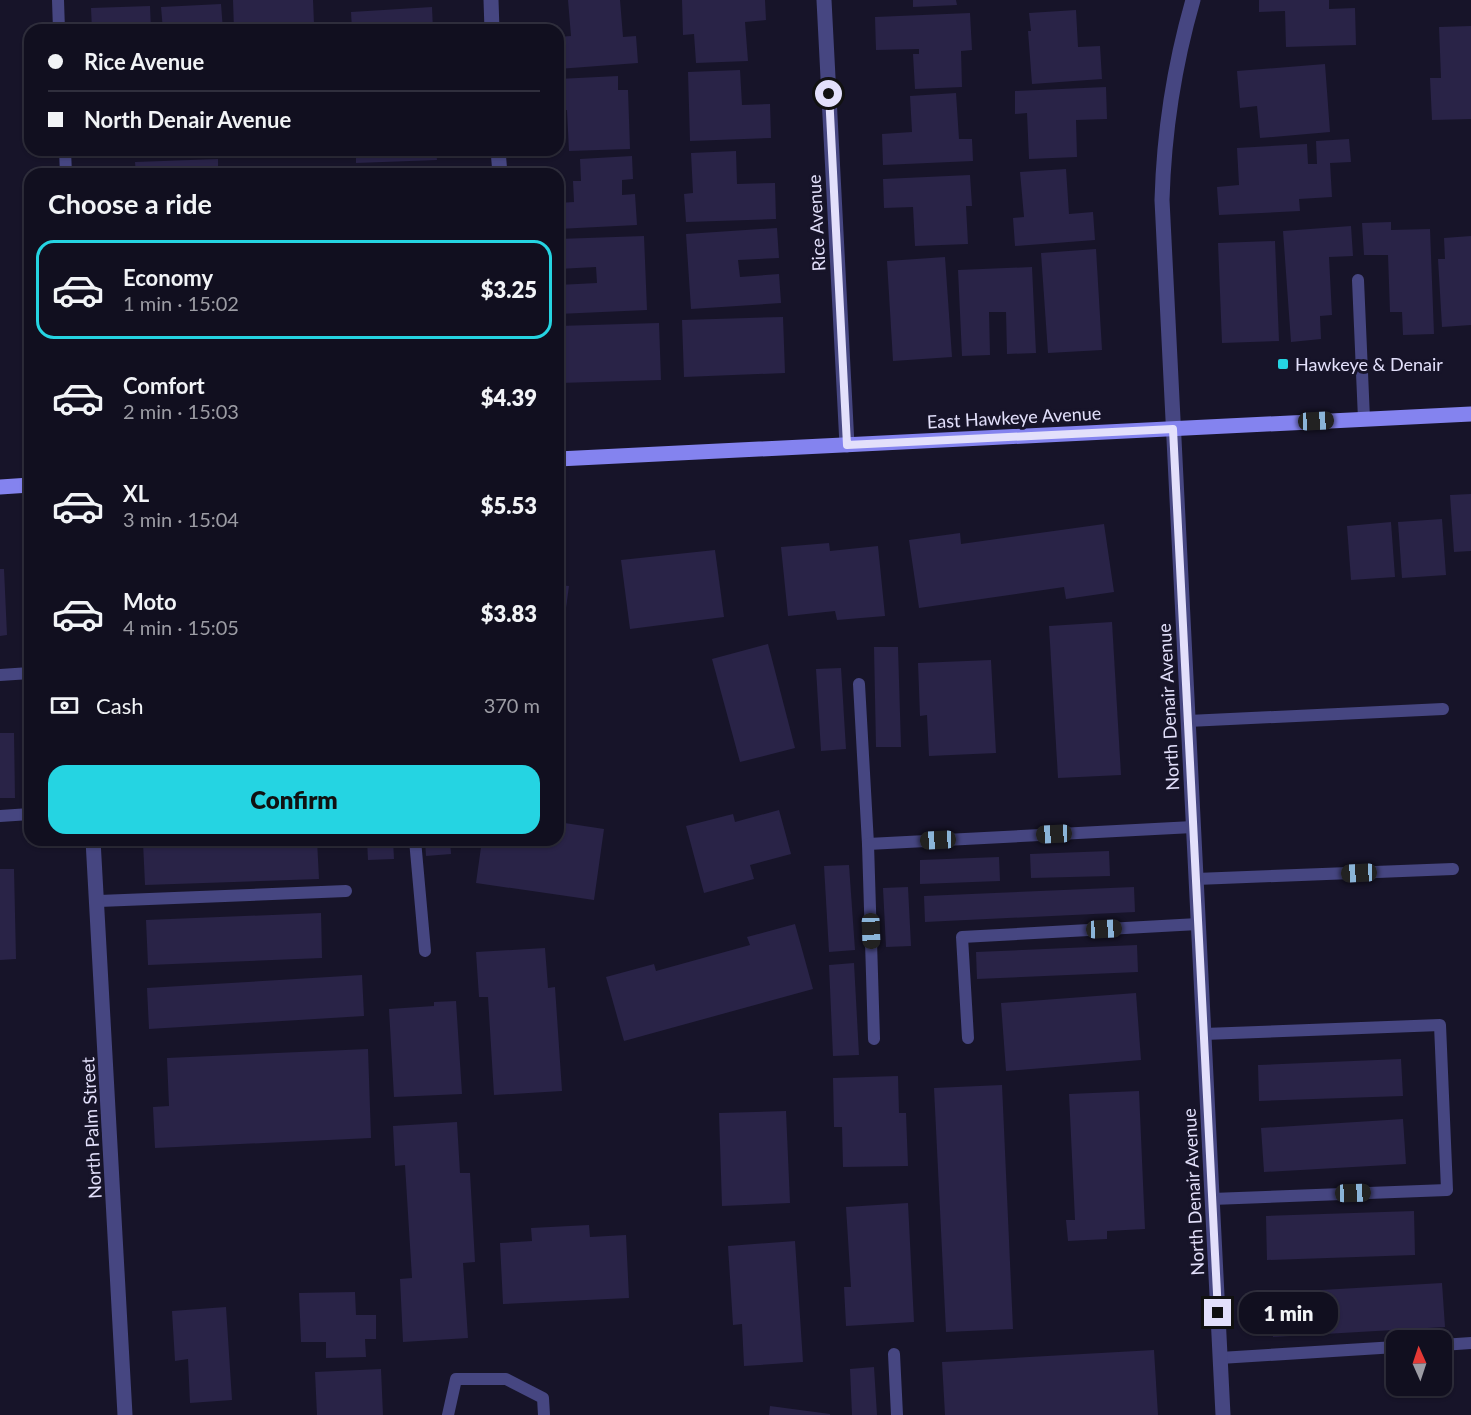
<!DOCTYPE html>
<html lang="en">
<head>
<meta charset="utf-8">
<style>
	body { margin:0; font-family:Lato,sans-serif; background:#1a1828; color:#f1f3f6; height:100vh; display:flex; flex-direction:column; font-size:22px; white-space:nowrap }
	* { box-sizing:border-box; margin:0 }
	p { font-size:20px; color:#9c9ca4 }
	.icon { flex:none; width:33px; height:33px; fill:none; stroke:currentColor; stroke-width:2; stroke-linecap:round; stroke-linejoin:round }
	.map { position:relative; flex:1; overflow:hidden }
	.details { position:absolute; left:24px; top:168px; width:540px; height:678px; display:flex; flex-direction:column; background:#110f1f; border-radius:18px; box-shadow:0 2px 4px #0004,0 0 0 2px #302f3d }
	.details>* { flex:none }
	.hud { position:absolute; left:24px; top:24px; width:540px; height:132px; border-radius:18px; box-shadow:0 2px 4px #0004,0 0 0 2px #302f3d; display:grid; align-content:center; height:132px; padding:0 24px; background:#110f1f }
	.needle { width:39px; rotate:357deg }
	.tools { position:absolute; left:1386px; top:1330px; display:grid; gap:12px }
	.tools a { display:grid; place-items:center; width:66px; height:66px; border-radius:12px; background:#110f1f; box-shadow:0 2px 4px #0004,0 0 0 2px #302f3d; font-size:30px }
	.end { position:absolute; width:27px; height:27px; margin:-14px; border:8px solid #e3e0fb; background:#111; box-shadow:0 0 0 3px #111 }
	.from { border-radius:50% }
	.bubble { position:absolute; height:42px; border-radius:18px; background:#110f1f; box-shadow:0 2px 4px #0004,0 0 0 2px #302f3d; font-size:20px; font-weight:800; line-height:42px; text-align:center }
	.car { position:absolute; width:18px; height:36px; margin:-18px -9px; border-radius:8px; box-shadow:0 0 4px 2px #0007; background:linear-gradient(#222 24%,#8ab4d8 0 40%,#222 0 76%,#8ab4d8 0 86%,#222 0) }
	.hud b { display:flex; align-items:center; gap:21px; height:57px; font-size:22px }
	.hud b+b { border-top:2px solid #302f3d }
	.hud i { width:15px; height:15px; background:#f1f3f6 }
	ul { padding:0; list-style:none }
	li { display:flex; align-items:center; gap:18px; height:99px; margin:0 12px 9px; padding:0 12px; border:3px solid transparent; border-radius:18px }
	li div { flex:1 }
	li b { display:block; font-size:22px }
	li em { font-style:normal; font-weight:800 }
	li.current { border-color:#25d4e2 }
	li>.icon { width:54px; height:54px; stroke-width:1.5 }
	h2 { padding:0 24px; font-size:27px; line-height:72px }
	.pay { display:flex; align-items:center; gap:15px; height:66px; padding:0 24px; font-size:22px }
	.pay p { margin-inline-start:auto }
	.action { display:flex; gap:12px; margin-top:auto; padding:12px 24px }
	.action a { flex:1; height:69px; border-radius:18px; background:#25d4e2; color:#111; font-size:24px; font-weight:800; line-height:69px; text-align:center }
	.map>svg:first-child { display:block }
</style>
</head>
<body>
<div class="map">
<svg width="1471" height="1415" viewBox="0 0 1471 1415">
	<rect width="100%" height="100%" fill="#171429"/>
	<g fill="#292347">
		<polygon points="233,0 313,0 314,24 275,26 276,30 234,30"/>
		<polygon points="568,0 620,0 623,37 636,36 638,63 558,69 558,37 571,36"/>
		<polygon points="682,0 765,0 766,20 745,22 748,61 696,63 694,34 683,35"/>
		<polygon points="913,0 956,0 957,5 913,7"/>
		<polygon points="1259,0 1329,0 1329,9 1355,8 1356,45 1286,47 1285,11 1259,12"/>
		<polygon points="221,4 223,30 163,30 161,7"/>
		<polygon points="150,6 151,30 92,30 91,8"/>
		<polygon points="432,7 433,30 352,30 351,12"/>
		<polygon points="1076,10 1078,47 1100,46 1102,79 1032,84 1028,31 1031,31 1029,13"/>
		<polygon points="970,13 972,50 961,51 962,87 915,89 913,54 919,54 919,49 876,50 875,17"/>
		<polygon points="1471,26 1471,119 1432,120 1430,78 1441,78 1439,27"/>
		<polygon points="1325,64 1330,132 1260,138 1257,106 1240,108 1237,71"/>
		<polygon points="740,70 742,105 770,104 771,138 690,141 688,72"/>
		<polygon points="618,76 618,90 628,90 630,149 569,151 567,110 558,111 558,79"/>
		<polygon points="1106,87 1107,119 1076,120 1077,157 1029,159 1027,113 1015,114 1015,91"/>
		<polygon points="956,93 959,139 972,139 973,161 883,165 882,134 912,132 910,96"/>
		<polygon points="1349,139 1351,162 1330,163 1332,197 1299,199 1300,211 1219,215 1217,187 1239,185 1237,148 1307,144 1308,164 1317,164 1316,141"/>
		<polygon points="356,150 436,150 437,160 356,163"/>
		<polygon points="736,151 737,184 775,183 776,219 686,222 684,194 693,193 691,153"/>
		<polygon points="632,156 633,179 622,180 622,195 635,194 637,225 558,229 558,203 574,202 573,181 581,181 580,159"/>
		<polygon points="218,159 218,174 136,174 135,162"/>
		<polygon points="270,166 270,174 242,174 242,167"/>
		<polygon points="439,167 439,174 357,174 357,172"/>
		<polygon points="1066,169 1069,214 1093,212 1095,240 1015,246 1013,218 1024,217 1020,172"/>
		<polygon points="970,175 972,206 966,206 968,244 915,246 913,207 884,208 883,179"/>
		<polygon points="1391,222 1391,230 1430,229 1434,334 1403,335 1402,312 1390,312 1388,255 1364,255 1362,223"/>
		<polygon points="1351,226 1353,256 1329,257 1332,315 1320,316 1321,339 1291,342 1283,231"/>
		<polygon points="777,228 779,258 738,260 740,277 779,274 781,303 691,309 686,234"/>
		<polygon points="644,236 647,310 558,314 558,285 597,283 596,267 558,269 558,239"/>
		<polygon points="1471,236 1471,325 1442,327 1438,259 1445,259 1444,238"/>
		<polygon points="1275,241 1279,341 1222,343 1218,243"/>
		<polygon points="1096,249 1102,350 1048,353 1041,253"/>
		<polygon points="945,257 952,357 893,361 887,261"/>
		<polygon points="1032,267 1036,353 1007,354 1006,312 989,312 990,355 962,356 958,270"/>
		<polygon points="783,317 785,373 684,377 682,320"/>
		<polygon points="659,323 661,380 559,383 558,326"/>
		<polygon points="1471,494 1471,551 1454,552 1450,495"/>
		<polygon points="1442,519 1446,575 1402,578 1398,522"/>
		<polygon points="1391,522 1395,577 1351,580 1347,526"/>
		<polygon points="1104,524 1114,592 1066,599 1064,587 919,608 909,540 960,533 961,544"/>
		<polygon points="829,543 830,551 878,546 885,616 837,620 835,611 788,616 781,547"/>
		<polygon points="715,550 724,617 630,629 621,560"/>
		<polygon points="0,569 4,569 7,635 0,636"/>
		<polygon points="558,585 569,586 559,659 558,659"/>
		<polygon points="1112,622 1121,775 1058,778 1049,626"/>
		<polygon points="768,644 795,748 740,762 712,659"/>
		<polygon points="874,647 898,647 901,747 876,747"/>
		<polygon points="991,660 996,753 929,756 927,715 920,716 918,663"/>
		<polygon points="841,668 846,749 821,751 816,669"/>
		<polygon points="0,733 14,733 15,798 0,798"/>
		<polygon points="779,810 791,854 750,865 754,879 704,893 686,826 733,814 735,822"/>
		<polygon points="558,822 604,829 594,900 476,883 482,840 558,840"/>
		<polygon points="196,840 317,840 319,879 145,885 143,842"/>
		<polygon points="367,840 393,840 394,859 368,860"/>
		<polygon points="425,840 450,840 451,854 426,856"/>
		<polygon points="1109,851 1110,876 1031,878 1030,854"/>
		<polygon points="999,857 1000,881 920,884 920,860"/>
		<polygon points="849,865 855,950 829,952 824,866"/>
		<polygon points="0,869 14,869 16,959 0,960"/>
		<polygon points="908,887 911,946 886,947 883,888"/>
		<polygon points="1134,887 1135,912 925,922 924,896"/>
		<polygon points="321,913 322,958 148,965 146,920"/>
		<polygon points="795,924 813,989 624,1041 606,977 654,964 656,971 750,945 747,937"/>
		<polygon points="1137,945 1138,972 977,979 976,952"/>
		<polygon points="545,948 548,988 555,987 562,1091 494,1095 488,997 479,997 476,952"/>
		<polygon points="854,963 859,1055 833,1056 829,965"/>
		<polygon points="362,975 364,1016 149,1029 147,988"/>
		<polygon points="1136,993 1141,1060 1006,1071 1001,1003"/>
		<polygon points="456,1001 462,1094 394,1097 389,1009 434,1006 434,1002"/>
		<polygon points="368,1049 371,1138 155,1148 153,1107 169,1106 167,1058"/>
		<polygon points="1401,1059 1403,1096 1259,1101 1258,1065"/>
		<polygon points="898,1076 899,1113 906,1113 908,1166 843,1167 842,1127 834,1127 833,1078"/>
		<polygon points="1002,1085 1013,1329 946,1332 934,1088"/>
		<polygon points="1139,1091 1145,1229 1107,1231 1107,1239 1068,1241 1066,1220 1075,1220 1069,1094"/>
		<polygon points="786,1111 790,1203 722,1206 719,1113"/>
		<polygon points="1403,1119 1406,1164 1264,1172 1261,1128"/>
		<polygon points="457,1122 460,1173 470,1173 475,1262 463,1263 468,1338 403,1342 400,1279 412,1278 405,1165 395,1166 393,1126"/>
		<polygon points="908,1203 914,1322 846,1326 844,1287 851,1287 846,1207"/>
		<polygon points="1414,1211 1415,1255 1267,1260 1266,1216"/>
		<polygon points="589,1225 590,1237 626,1235 629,1298 503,1304 500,1243 532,1241 531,1228"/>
		<polygon points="795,1241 803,1362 744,1366 742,1324 733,1325 728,1246"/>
		<polygon points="1442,1283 1445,1327 1273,1337 1270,1293"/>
		<polygon points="355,1292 356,1315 376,1315 376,1339 365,1339 366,1357 326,1358 326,1342 301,1342 299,1293"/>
		<polygon points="226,1307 232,1400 190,1403 188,1359 175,1361 172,1311"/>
		<polygon points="1154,1350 1158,1415 945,1415 942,1362"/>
		<polygon points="874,1367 877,1415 852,1415 850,1369"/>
		<polygon points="381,1369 383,1415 317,1415 315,1372"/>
		<polygon points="770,1406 830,1414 830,1415 769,1415"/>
	</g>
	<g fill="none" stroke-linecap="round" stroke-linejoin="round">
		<g stroke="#464681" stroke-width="12">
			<polyline points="58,0 59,30"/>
			<polyline points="65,150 66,174"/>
			<polyline points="1358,280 1364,419"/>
			<polyline points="0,675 30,673"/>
			<polyline points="859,684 868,844"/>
			<polyline points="1188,721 1443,709"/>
			<polyline points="0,816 30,814"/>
			<polyline points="415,840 425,951"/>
			<polyline points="1196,879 1453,869"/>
			<polyline points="99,901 346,891"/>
			<polyline points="1204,1034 1440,1025 1447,1190 1212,1199"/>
			<polyline points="968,1038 962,937 1198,924"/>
			<polyline points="874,1039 868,844 1193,827"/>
			<polyline points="1442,1345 1471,1343"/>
			<polyline points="894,1354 897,1415"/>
			<polyline points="1220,1358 1396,1347"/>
			<polyline points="448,1415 456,1379 506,1379 543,1398 544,1415"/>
		</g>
		<g stroke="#464681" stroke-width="15">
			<polyline points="491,0 492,30"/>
			<polyline points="824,0 847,445"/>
			<path d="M1193 0C1174 66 1164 131 1162 200L1223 1415"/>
			<polyline points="498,150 500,174"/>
			<polyline points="93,840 125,1415"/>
		</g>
		<g stroke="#8483ef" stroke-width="15">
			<polyline points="558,459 1471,414"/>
			<polyline points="0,487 30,485"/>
		</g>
	</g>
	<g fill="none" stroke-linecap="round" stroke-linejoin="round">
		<polyline stroke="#e3e0fb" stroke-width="8" points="829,94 847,445 1173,429 1218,1313"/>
	</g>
	<rect fill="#25d4e2" stroke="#171429" stroke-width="2" x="1277" y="358" width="12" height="12" rx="3"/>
	<g text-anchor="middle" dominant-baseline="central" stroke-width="6" stroke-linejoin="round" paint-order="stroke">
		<g font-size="18" fill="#e3e0fb" stroke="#171429">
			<text transform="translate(816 223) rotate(-93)">Rice Avenue</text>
			<text transform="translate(1014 417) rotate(-3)">East Hawkeye Avenue</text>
			<text transform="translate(1168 707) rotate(-93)">North Denair Avenue</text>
			<text transform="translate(91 1128) rotate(-93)">North Palm Street</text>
			<text transform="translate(1193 1192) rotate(-93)">North Denair Avenue</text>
		</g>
		<g font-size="18" fill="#e3e0fb" stroke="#171429" text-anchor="start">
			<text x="1295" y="364">Hawkeye &amp; Denair</text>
		</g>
	</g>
</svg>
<div class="tools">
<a><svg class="needle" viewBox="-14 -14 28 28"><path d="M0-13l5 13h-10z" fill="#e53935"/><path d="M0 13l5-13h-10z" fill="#9c9ca4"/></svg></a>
</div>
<i class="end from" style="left:829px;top:94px"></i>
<i class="end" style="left:1218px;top:1313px"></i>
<div class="bubble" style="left:1239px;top:1292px;width:99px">1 min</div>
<i class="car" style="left:1316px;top:421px;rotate:87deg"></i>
<i class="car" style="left:1054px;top:834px;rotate:267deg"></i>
<i class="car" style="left:938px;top:840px;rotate:267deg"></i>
<i class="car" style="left:1359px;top:873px;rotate:267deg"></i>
<i class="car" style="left:1104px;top:929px;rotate:87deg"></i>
<i class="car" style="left:871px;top:931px;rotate:178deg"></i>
<i class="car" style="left:1353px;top:1193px;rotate:88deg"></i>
<div class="hud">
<b><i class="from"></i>Rice Avenue</b>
<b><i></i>North Denair Avenue</b>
</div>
<section class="details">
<h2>Choose a ride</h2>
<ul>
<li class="current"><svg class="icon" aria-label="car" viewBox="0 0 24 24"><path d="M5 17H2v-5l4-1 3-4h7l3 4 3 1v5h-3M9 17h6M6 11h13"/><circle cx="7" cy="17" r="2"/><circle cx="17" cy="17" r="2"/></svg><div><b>Economy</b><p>1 min · 15:02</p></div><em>$3.25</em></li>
<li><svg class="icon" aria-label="car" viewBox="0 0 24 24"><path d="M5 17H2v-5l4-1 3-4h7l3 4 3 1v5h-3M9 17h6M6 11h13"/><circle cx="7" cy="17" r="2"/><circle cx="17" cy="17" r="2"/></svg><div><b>Comfort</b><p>2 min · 15:03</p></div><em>$4.39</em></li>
<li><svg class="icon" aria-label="car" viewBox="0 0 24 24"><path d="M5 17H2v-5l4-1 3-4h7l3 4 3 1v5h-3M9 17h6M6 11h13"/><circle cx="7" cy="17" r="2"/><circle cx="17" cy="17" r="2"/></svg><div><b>XL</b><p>3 min · 15:04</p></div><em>$5.53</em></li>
<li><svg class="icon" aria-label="car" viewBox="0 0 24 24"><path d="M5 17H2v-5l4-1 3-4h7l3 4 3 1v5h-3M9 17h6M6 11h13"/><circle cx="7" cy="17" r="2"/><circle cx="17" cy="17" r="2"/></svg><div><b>Moto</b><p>4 min · 15:05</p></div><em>$3.83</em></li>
</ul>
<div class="pay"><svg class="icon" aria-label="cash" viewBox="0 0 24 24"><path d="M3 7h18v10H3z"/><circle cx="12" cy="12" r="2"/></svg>Cash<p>370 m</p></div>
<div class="action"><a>Confirm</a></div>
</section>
</div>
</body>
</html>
